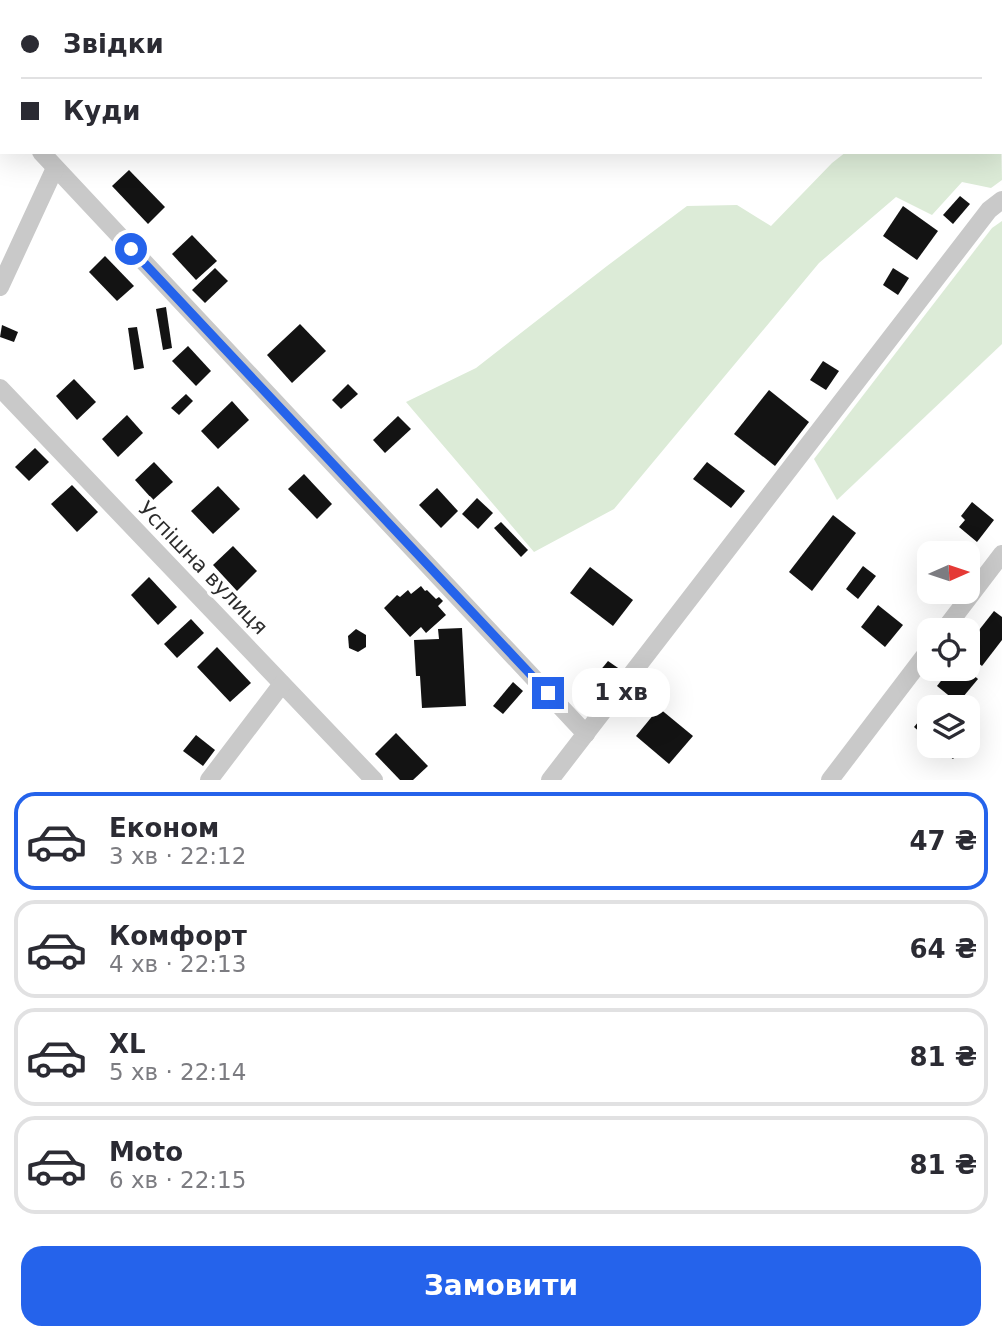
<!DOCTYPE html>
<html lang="uk">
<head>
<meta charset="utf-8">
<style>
	body { margin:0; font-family:"DejaVu Sans",sans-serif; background:#f7f7f7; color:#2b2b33; height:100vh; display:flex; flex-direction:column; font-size:26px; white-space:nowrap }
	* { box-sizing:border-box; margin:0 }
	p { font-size:23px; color:#7c7c81 }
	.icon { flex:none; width:38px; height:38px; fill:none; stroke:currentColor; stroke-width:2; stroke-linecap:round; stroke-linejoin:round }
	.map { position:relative; height:780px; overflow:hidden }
	.drawer { display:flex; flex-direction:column; background:#fff; flex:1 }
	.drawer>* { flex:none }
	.hud { position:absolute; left:0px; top:0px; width:1003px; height:154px; box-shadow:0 7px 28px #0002; display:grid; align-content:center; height:154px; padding:0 21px; background:#fff }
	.needle { width:46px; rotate:87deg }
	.controls { position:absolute; left:917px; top:541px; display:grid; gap:14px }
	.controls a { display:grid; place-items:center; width:63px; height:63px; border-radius:14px; background:#fff; box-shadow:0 7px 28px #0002; font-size:35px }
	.end { position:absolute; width:32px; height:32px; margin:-16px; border:9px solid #2563eb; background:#fff; box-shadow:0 0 0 4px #fff }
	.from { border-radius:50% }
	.bubble { position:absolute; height:49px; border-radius:21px; background:#fff; box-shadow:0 7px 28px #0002; font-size:23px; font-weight:800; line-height:49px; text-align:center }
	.hud b { display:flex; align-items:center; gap:24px; height:66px; font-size:26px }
	.hud b+b { border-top:2px solid #e1e1e2 }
	.hud i { width:18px; height:18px; background:#2b2b33 }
	ul { padding:12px 0 0; list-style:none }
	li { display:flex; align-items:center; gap:21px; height:98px; margin:0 14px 10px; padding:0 7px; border:4px solid #e1e1e2; border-radius:21px }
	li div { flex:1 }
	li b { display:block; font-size:26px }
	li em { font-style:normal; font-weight:800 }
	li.selected { border-color:#2563eb }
	li>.icon { width:63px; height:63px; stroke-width:1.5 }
	.cta { display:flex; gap:14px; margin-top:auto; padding:14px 21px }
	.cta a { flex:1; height:80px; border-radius:21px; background:#2563eb; color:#fff; font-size:28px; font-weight:800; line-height:80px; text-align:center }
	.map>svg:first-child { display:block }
</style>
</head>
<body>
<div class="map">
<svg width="1002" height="780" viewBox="0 0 1002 780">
	<rect width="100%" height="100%" fill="#fff"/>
	<g fill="#dcebd7">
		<polygon points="1001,135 1002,180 991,188 962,182 932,215 896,197 819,263 614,509 534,552 406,402 476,368 607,266 687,206 737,205 771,226 832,163 846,152 1001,152"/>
		<polygon points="1002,221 1002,344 837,500 814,459 992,228"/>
	</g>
	<g fill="#131313">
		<polygon points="129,170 165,207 148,224 112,186"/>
		<polygon points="960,196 970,204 953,224 943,215"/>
		<polygon points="903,206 938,231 917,260 883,236"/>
		<polygon points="192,235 217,261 196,280 172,254"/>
		<polygon points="105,256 134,286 117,301 89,272"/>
		<polygon points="215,268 228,281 205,303 192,290"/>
		<polygon points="893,268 909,278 898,295 883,285"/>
		<polygon points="166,307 172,348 163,350 156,309"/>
		<polygon points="300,324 326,351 292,383 267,355"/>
		<polygon points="2,325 18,332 14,342 0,337"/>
		<polygon points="137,327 144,368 134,370 128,328"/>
		<polygon points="188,346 211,371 196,386 172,361"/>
		<polygon points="823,361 839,371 826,390 810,380"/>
		<polygon points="74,379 96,402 77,420 56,396"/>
		<polygon points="348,384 358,394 341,409 332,400"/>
		<polygon points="769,390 809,422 775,466 734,434"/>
		<polygon points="186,394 193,401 179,415 171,408"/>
		<polygon points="232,401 249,420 218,449 201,431"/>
		<polygon points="127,415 143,433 118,457 102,439"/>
		<polygon points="398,416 411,429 385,453 373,440"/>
		<polygon points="35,448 49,462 29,481 15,467"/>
		<polygon points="154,462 173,482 153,500 135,480"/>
		<polygon points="707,462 745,491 731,508 693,479"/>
		<polygon points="304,474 332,504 317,519 288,489"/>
		<polygon points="72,485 98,512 77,532 51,504"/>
		<polygon points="218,486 240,509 213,534 191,511"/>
		<polygon points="437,488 458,511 441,528 419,505"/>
		<polygon points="477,498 493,513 478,529 462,514"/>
		<polygon points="972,502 994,520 977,542 959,527 965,520 961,516"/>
		<polygon points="833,515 856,533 812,591 789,572"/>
		<polygon points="501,522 528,550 521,557 494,528"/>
		<polygon points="233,546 257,571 237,591 213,565"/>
		<polygon points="863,566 876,576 858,599 846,589"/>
		<polygon points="590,567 633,600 613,626 570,593"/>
		<polygon points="149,577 177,607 158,625 131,595"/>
		<polygon points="421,586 425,591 427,590 436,599 439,597 443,601 438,606 446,615 426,633 421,627 410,637 384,608 397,595 400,597 408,590 411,594"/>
		<polygon points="878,605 903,625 885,647 861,627"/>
		<polygon points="994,611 1002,617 1002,640 982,666 968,655 968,644"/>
		<polygon points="191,619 204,633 177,658 164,644"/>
		<polygon points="462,628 466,706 422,708 420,676 416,676 414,640 439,639 438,629"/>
		<polygon points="356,629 366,635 366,647 358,652 349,648 348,636"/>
		<polygon points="217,647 251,683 230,702 197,667"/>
		<polygon points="608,661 621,670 603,693 590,683"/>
		<polygon points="951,668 965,668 978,679 958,703 937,686"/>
		<polygon points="513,682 523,691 503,714 493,706"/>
		<polygon points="659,708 693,736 669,764 636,736"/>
		<polygon points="924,715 929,720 929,740 914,727"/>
		<polygon points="396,733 428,766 413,780 400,780 375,754"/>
		<polygon points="196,735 215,750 203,766 183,751"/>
		<polygon points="936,746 964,746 953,759"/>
	</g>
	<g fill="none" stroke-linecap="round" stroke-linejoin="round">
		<g stroke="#c9c9c9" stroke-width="18">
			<polyline points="0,107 2,109"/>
			<polyline points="41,152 586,734"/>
			<polyline points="0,287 55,168"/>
			<polyline points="0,388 374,780"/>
			<polyline points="944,630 1002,554"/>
			<polyline points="209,780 282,684"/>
			<polyline points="550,780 989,210 1002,200"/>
			<polyline points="830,780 929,650"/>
		</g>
	</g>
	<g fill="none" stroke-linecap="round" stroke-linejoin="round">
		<polyline stroke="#2563eb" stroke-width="9" points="131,249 548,693"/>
	</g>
	<g text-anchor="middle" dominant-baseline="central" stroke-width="7" stroke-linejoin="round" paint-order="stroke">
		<g font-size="21" fill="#2c2c2c" stroke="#fff">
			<text transform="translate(203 568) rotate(46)">Успішна вулиця</text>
		</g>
	</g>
</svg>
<div class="controls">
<a><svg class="needle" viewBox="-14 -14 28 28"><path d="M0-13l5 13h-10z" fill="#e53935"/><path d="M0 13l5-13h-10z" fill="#7c7c81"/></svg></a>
<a><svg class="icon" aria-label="locate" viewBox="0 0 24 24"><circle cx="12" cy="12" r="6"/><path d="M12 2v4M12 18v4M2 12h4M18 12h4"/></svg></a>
<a><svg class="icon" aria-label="layers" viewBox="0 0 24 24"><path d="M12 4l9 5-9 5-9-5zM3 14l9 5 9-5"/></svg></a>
</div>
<i class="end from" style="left:131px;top:249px"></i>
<i class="end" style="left:548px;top:693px"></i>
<div class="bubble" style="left:572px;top:668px;width:98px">1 хв</div>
<div class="hud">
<b><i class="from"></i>Звідки</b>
<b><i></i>Куди</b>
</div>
</div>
<section class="drawer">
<ul>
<li class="selected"><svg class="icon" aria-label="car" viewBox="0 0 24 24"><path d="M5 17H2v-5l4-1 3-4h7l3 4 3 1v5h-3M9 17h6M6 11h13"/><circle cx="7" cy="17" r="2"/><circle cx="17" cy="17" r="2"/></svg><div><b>Економ</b><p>3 хв · 22:12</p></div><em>47 ₴</em></li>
<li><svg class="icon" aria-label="car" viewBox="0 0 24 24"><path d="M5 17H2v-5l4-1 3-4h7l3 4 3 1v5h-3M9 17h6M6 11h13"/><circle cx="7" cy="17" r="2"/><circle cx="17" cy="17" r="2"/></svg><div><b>Комфорт</b><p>4 хв · 22:13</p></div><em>64 ₴</em></li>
<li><svg class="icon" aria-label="car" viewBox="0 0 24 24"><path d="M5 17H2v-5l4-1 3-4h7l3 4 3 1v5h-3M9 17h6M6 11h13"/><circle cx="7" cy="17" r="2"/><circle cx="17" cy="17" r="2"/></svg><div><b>XL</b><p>5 хв · 22:14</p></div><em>81 ₴</em></li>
<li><svg class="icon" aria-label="car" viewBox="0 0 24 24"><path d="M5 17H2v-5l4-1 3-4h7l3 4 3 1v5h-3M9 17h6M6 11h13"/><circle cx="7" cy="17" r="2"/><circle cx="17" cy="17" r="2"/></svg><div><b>Moto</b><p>6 хв · 22:15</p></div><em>81 ₴</em></li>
</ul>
<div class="cta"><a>Замовити</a></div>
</section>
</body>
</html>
